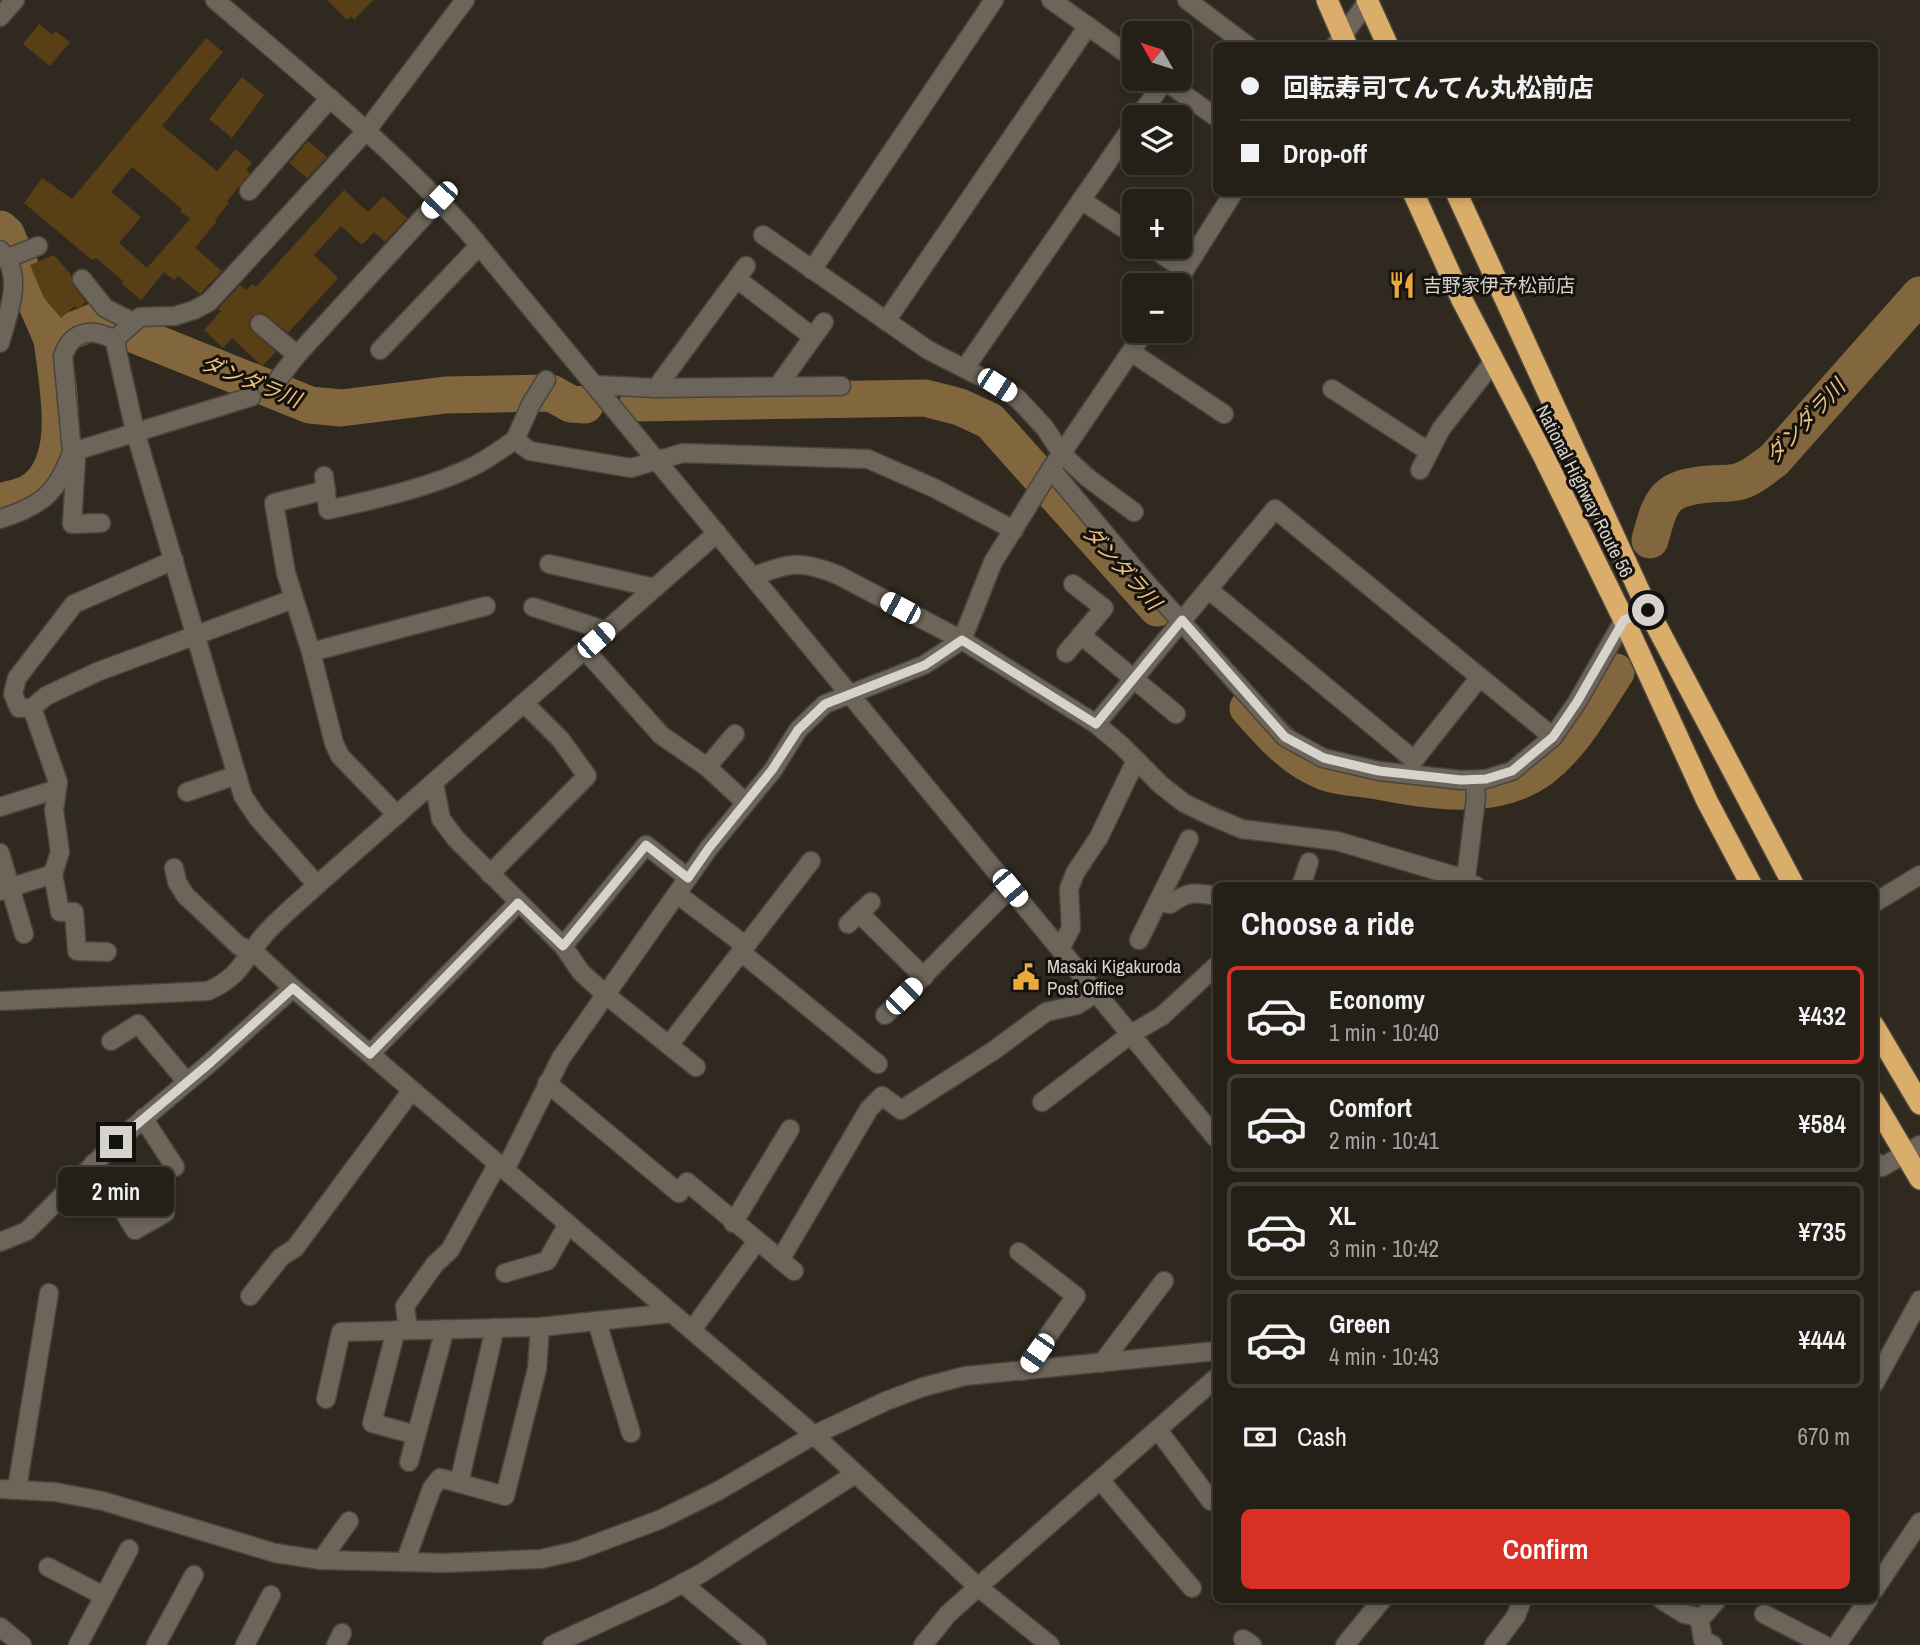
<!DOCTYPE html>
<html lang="en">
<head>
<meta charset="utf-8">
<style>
	body { margin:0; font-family:"Archivo Narrow","Noto Sans JP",sans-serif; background:#302c24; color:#f1f3f6; height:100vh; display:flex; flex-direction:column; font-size:26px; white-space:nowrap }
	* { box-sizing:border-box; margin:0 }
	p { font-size:23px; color:#a3a2a1 }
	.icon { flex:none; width:38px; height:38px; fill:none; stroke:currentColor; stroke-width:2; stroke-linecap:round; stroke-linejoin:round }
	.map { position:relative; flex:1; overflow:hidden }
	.details { position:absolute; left:1213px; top:882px; width:665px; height:721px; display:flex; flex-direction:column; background:#241f17; border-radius:10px; box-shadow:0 4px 10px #0003,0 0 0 2px #413d36 }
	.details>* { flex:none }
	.hud { position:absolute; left:1213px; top:42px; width:665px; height:154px; border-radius:10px; box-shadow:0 4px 10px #0003,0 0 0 2px #413d36; display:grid; align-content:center; height:154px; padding:0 28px; background:#241f17 }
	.needle { width:46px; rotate:309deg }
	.controls { position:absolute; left:1122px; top:21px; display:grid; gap:14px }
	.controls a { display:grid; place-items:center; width:70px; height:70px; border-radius:10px; background:#241f17; box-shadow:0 4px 10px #0003,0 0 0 2px #413d36; font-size:35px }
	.end { position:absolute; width:32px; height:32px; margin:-16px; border:9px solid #d6d2cc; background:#111; box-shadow:0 0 0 4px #111 }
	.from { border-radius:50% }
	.bubble { position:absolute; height:49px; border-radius:10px; background:#241f17; box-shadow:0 4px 10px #0003,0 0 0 2px #413d36; font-size:23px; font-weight:600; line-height:49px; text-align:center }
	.car { position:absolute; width:21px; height:42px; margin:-21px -10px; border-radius:9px; box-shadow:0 0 5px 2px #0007; background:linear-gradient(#fff 24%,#345 0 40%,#fff 0 76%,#345 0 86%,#fff 0) }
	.hud b { display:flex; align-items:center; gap:24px; height:66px; font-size:26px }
	.hud b+b { border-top:2px solid #413d36 }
	.hud i { width:18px; height:18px; background:#f1f3f6 }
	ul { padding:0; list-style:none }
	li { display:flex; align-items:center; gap:21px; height:98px; margin:0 14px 10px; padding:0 14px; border:4px solid #413d36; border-radius:10px }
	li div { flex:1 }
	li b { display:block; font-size:26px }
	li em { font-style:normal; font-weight:600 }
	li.active { border-color:#d93025 }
	li>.icon { width:63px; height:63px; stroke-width:1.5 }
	h2 { padding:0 28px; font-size:32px; line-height:84px }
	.pay { display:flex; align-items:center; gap:18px; height:77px; padding:0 28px; font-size:26px }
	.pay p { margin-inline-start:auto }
	.action { display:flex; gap:14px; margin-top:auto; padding:14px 28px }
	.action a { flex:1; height:80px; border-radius:10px; background:#d93025; color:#fff; font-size:28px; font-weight:600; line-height:80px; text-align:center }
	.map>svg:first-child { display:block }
</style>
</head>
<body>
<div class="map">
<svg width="1920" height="1645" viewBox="0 0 1920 1645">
	<rect width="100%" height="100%" fill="#30291f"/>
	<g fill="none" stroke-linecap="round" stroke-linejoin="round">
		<g stroke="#82663e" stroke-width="37">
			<polyline points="0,229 6,234 52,339"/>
			<polyline points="638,403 925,398 960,407 990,421 1157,608"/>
			<path d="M0 502C9 499 23 497 31 492 76 464 57 383 52 339L98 320 310 405 341 408 446 395 551 393 571 404 585 405"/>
			<path d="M1650 540C1661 499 1664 488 1709 484 1718 483 1728 484 1737 482 1751 479 1763 468 1774 460L1920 295"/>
			<path d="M1248 708C1270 733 1292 759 1325 772 1339 777 1357 778 1372 780 1426 790 1494 804 1542 768 1573 744 1595 704 1616 672"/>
		</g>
	</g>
	<g fill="#593f16" fill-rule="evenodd">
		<polygon points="327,0 373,0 354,20 351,16 347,20"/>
		<polygon points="39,24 52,35 55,31 70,42 50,66 23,44"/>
		<path d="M206 38 223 52 162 126 217 171 236 149 252 163 246 170 250 173 227 201 229 203 215 220 217 221 195 248 222 271 200 294 178 276 174 280 164 272 141 300 122 284 123 281 96 258 92 260 24 203 42 178 72 199ZM132 167 182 209 180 211 190 219 147 268 119 243 141 217 111 192Z"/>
		<polygon points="242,77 264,95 232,138 209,119"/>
		<polygon points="308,141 327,157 307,178 289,163"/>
		<polygon points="344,190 368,212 383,196 407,218 385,242 374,232 362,245 341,226 314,255 338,278 288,333 263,313 252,316 249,323 250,329 276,352 262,366 232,338 223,348 204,330 221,311 218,309 240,285 246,290 252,284 256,287"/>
		<polygon points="54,255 71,275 73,285 86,302 77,310 75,306 61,318 44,298 30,265"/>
	</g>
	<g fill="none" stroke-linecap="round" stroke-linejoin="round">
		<defs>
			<g id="minor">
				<path d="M215 0C302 74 391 147 468 232L1216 1138"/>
				<polyline points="1051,0 1134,59"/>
				<polyline points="1187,0 1248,46"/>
				<polyline points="0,17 15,0"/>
				<polyline points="1335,46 1369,0"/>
				<polyline points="1162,79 1216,117"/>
				<polyline points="1139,117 1165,80"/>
				<polyline points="249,191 330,98"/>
				<polyline points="1081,200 1134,235"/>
				<polyline points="763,235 928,350 997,385 1018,399 1045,428 1062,454 1088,478 1134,512"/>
				<polyline points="1151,247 1185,270"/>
				<path d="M0 250C25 275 8 313 0 343"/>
				<polyline points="8,258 38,246"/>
				<polyline points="812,270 994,0"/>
				<polyline points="82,279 105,308 133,322"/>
				<polyline points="737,279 813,337"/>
				<polyline points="1175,285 1234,192"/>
				<polyline points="886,321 1088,26"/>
				<polyline points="260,324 297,355"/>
				<polyline points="380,350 479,246"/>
				<polyline points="1131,352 1224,414"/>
				<polyline points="965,368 1134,124"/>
				<polyline points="279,378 297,355 439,200"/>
				<polyline points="596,385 656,388 841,386"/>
				<polyline points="778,386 824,322"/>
				<polyline points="656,388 746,266"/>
				<polyline points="1332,389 1428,451"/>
				<polyline points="515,440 531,404 546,380"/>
				<path d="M72 452 63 356C72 329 94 328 116 341"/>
				<polyline points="76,458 72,524 101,523"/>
				<polyline points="1051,469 1143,579 1285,737 1323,758 1379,771 1461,780 1486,779 1512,771 1553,737 1577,702 1624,620 1648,610"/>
				<polyline points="1420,470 1441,429 1494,361"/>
				<path d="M324 476 328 510C376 499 429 488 474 466 488 459 501 449 515 440L530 451 631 468 683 453 868 459 934 488 1014 530"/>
				<polyline points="326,490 274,503 286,573 311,652 334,743 340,756 397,815"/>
				<path d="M0 519C41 506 57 494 72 452L251 397"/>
				<polyline points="174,560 74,604 17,678 13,694 19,708 32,708 46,696 97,672 293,599"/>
				<polyline points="549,564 655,588"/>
				<path d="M753 577C788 562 802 560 838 575L962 640 1096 724 1121 745 1161 785 1184 803 1211 816 1242 829 1337 841 1455 876 1476 886"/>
				<polyline points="1208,589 1414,760 1480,677"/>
				<polyline points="533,607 607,631"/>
				<polyline points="1081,635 1176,714"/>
				<polyline points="585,650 661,735 707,767 745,802"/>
				<polyline points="311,652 486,606"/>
				<polyline points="1066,653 1104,608 1073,584"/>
				<polyline points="32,708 58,782 54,810 60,852 53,874 60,912 74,912 77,951 107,952"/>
				<polyline points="1096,724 1275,509 1553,737"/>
				<polyline points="707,767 735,734"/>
				<polyline points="434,783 441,819 456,839 563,946 581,972 606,995 696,1067"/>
				<polyline points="187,792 237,775"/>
				<polyline points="0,807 57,789"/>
				<polyline points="0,853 24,934"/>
				<polyline points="174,868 177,882 185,895 239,946 253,951 293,988 814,1435 978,1587 1050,1645"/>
				<polyline points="490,874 587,776 561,740 524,703"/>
				<polyline points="317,885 257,817 243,796 135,431 116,347 117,337 140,317 175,316 194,310 209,302 367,130 465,0"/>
				<polyline points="1301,886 1309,862"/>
				<polyline points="1465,886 1476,798 1475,780"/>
				<polyline points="0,891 53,874"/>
				<polyline points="677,894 746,946"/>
				<path d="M1158 902 1170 904C1189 891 1194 892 1216 896"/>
				<polyline points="1874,903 1920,875"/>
				<polyline points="859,913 924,977"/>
				<polyline points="848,924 871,902"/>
				<polyline points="1139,940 1189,839"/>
				<polyline points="563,946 646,845 688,878"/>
				<polyline points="1060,949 1071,928 1069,889 1075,873 1099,837 1136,760"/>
				<polyline points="741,952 878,1064"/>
				<path d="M0 1001 208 991C242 976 243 959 265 934 281 916 300 901 317 885L717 533"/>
				<polyline points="885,1015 1010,888"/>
				<polyline points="111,1041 138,1024 187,1082"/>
				<polyline points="669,1045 811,861"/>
				<polyline points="370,1054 518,903"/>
				<polyline points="547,1083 679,1193 687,1182 794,1271"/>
				<polyline points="1042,1102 1131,1034 1162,1016 1216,966"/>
				<polyline points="143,1118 175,1167"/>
				<polyline points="1874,1161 1882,1167 1920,1145"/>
				<polyline points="94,1163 135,1230 165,1213"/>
				<polyline points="505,1170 561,1058 709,848 773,770 798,730 825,704 924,665 962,640 993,562 1051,469 1145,331"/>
				<polyline points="733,1223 790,1129"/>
				<polyline points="0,1242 27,1231 116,1142 211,1062 293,988"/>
				<polyline points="1019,1252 1076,1296 1023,1371"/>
				<polyline points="780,1260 869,1109 882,1096 901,1110 993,1051 1046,1012 1077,1005 1096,993"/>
				<polyline points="505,1273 547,1261 568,1224"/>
				<polyline points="250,1296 281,1257 295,1248 412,1090"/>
				<polyline points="597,1322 631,1433"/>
				<polyline points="495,1328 459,1483 505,1496 537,1369 540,1327"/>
				<polyline points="396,1330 372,1423 416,1435"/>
				<polyline points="408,1330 405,1306 435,1264 450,1250 498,1163"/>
				<polyline points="692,1330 757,1241"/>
				<polyline points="1102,1363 1164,1281"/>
				<polyline points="1874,1384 1920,1300"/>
				<polyline points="326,1399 341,1332 540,1327 672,1313"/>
				<polyline points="1158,1430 1211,1501"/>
				<polyline points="409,1462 445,1329"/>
				<polyline points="1100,1480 1192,1588"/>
				<polyline points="17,1488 49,1293"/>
				<polyline points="0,1489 55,1492 103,1501 275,1553 321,1560 444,1563 541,1559 576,1551 659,1520 718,1491 814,1435 886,1401 923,1387 965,1376 1216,1351"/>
				<polyline points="321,1560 349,1521"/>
				<polyline points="405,1562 432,1488 440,1478 459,1483"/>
				<polyline points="48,1567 104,1596"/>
				<polyline points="682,1583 757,1645"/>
				<polyline points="1874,1590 1920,1522"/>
				<polyline points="1662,1600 1684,1614 1699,1617 1705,1614 1717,1600"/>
				<polyline points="1764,1614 1824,1645"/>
				<polyline points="1699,1617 1703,1640 1713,1645"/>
				<polyline points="0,1627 22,1645"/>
				<polyline points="1243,1639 1252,1645"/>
				<polyline points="78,1645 129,1549"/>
				<polyline points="156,1645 194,1575"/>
				<polyline points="245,1645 271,1595"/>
				<polyline points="336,1645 342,1633"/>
				<polyline points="552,1645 659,1596 702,1573 855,1474"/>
				<polyline points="923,1645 948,1614 978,1587 1216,1378"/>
				<polyline points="1345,1645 1382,1600"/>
				<polyline points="1494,1645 1516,1616 1522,1600"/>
				<polyline points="1837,1645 1868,1600"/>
			</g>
			<g id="highway">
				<polyline points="1327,0 1347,46"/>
				<polyline points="1367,0 1388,46"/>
				<polyline points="1413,192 1462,300 1544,457 1624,620 1707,801 1752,886"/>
				<polyline points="1456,192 1648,610 1794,886"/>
				<polyline points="1874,1026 1920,1104"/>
				<polyline points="1874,1101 1920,1179"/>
			</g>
		</defs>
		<use href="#minor" stroke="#49443c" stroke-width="21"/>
		<use href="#highway" stroke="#49443c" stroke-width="24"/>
		<use href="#minor" stroke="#6d655a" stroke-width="18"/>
		<use href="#highway" stroke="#daad6b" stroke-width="21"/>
	</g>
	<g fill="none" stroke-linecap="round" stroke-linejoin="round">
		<polyline stroke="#d6d2cc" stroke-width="9" points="116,1142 211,1062 293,988 370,1054 518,903 563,946 646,845 688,878 709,848 772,770 798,730 825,704 925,665 962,640 1096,724 1182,620 1285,737 1324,758 1379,771 1461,780 1486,779 1512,771 1553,737 1577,702 1624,620 1648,610"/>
	</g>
	<defs>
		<symbol id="restaurant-bare" viewBox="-9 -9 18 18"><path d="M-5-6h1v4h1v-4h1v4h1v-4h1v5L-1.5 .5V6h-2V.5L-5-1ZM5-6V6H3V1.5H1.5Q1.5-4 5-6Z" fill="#eba93a" stroke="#15120e" stroke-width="2.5" paint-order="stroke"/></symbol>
		<symbol id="civic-bare" viewBox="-9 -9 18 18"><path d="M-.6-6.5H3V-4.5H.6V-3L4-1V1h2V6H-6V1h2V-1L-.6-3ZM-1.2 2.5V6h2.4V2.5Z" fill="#eba93a" stroke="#15120e" stroke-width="2.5" paint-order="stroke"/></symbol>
	</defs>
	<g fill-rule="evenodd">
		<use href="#restaurant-bare" x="1383" y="266" width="38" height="38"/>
		<use href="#civic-bare" x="1007" y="958" width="38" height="38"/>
	</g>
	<g text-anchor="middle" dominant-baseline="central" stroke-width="6" stroke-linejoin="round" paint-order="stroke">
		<g font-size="19" fill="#d6d2cc" stroke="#15120e" text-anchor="start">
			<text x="1423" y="285">吉野家伊予松前店</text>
			<text x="1047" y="966">Masaki Kigakuroda<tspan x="1047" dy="22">Post Office</tspan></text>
		</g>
		<g font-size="19" fill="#d6d2cc" stroke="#15120e">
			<text transform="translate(1585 491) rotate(63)">National Highway Route 56</text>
		</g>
		<g font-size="21" font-style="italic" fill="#eec181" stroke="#15120e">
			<text transform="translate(251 381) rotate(22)">ダンダラ川</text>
			<text transform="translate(1805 421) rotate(-47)">ダンダラ川</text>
			<text transform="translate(1122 567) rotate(48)">ダンダラ川</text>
		</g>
	</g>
</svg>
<div class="controls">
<a><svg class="needle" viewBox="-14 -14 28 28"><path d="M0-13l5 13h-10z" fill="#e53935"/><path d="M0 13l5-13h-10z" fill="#a3a2a1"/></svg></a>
<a><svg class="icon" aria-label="layers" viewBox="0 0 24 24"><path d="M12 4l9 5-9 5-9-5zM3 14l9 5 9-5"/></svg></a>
<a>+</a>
<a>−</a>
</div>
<i class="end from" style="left:1648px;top:610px"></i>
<i class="end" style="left:116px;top:1142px"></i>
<div class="bubble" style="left:58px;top:1167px;width:116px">2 min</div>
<i class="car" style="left:439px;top:200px;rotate:223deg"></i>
<i class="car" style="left:997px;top:385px;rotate:123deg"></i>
<i class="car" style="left:900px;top:608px;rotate:298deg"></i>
<i class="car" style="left:596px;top:640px;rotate:49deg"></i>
<i class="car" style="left:1010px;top:888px;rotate:140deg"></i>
<i class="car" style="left:904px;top:996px;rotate:45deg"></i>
<i class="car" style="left:1037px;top:1353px;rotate:215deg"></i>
<div class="hud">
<b><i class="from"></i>回転寿司てんてん丸松前店</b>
<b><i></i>Drop-off</b>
</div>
<section class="details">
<h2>Choose a ride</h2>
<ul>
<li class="active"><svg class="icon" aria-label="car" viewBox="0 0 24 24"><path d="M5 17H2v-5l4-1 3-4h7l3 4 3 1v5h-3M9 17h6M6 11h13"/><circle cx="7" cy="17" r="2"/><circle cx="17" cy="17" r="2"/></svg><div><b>Economy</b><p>1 min · 10:40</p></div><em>¥432</em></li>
<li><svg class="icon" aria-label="car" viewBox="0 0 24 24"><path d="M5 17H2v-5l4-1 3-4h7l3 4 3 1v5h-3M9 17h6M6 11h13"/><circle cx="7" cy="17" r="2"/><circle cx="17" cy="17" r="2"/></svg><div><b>Comfort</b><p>2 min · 10:41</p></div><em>¥584</em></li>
<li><svg class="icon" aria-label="car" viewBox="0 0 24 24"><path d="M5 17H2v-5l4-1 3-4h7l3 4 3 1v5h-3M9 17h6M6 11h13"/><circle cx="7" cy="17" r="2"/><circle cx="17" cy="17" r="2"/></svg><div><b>XL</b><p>3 min · 10:42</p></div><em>¥735</em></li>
<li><svg class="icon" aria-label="car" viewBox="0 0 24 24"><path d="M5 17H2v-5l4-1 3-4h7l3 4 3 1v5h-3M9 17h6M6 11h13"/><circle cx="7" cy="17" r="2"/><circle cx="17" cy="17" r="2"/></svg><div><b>Green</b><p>4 min · 10:43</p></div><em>¥444</em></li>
</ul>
<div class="pay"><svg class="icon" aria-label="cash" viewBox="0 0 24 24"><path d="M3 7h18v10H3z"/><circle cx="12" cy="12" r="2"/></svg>Cash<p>670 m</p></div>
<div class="action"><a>Confirm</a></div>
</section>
</div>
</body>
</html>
